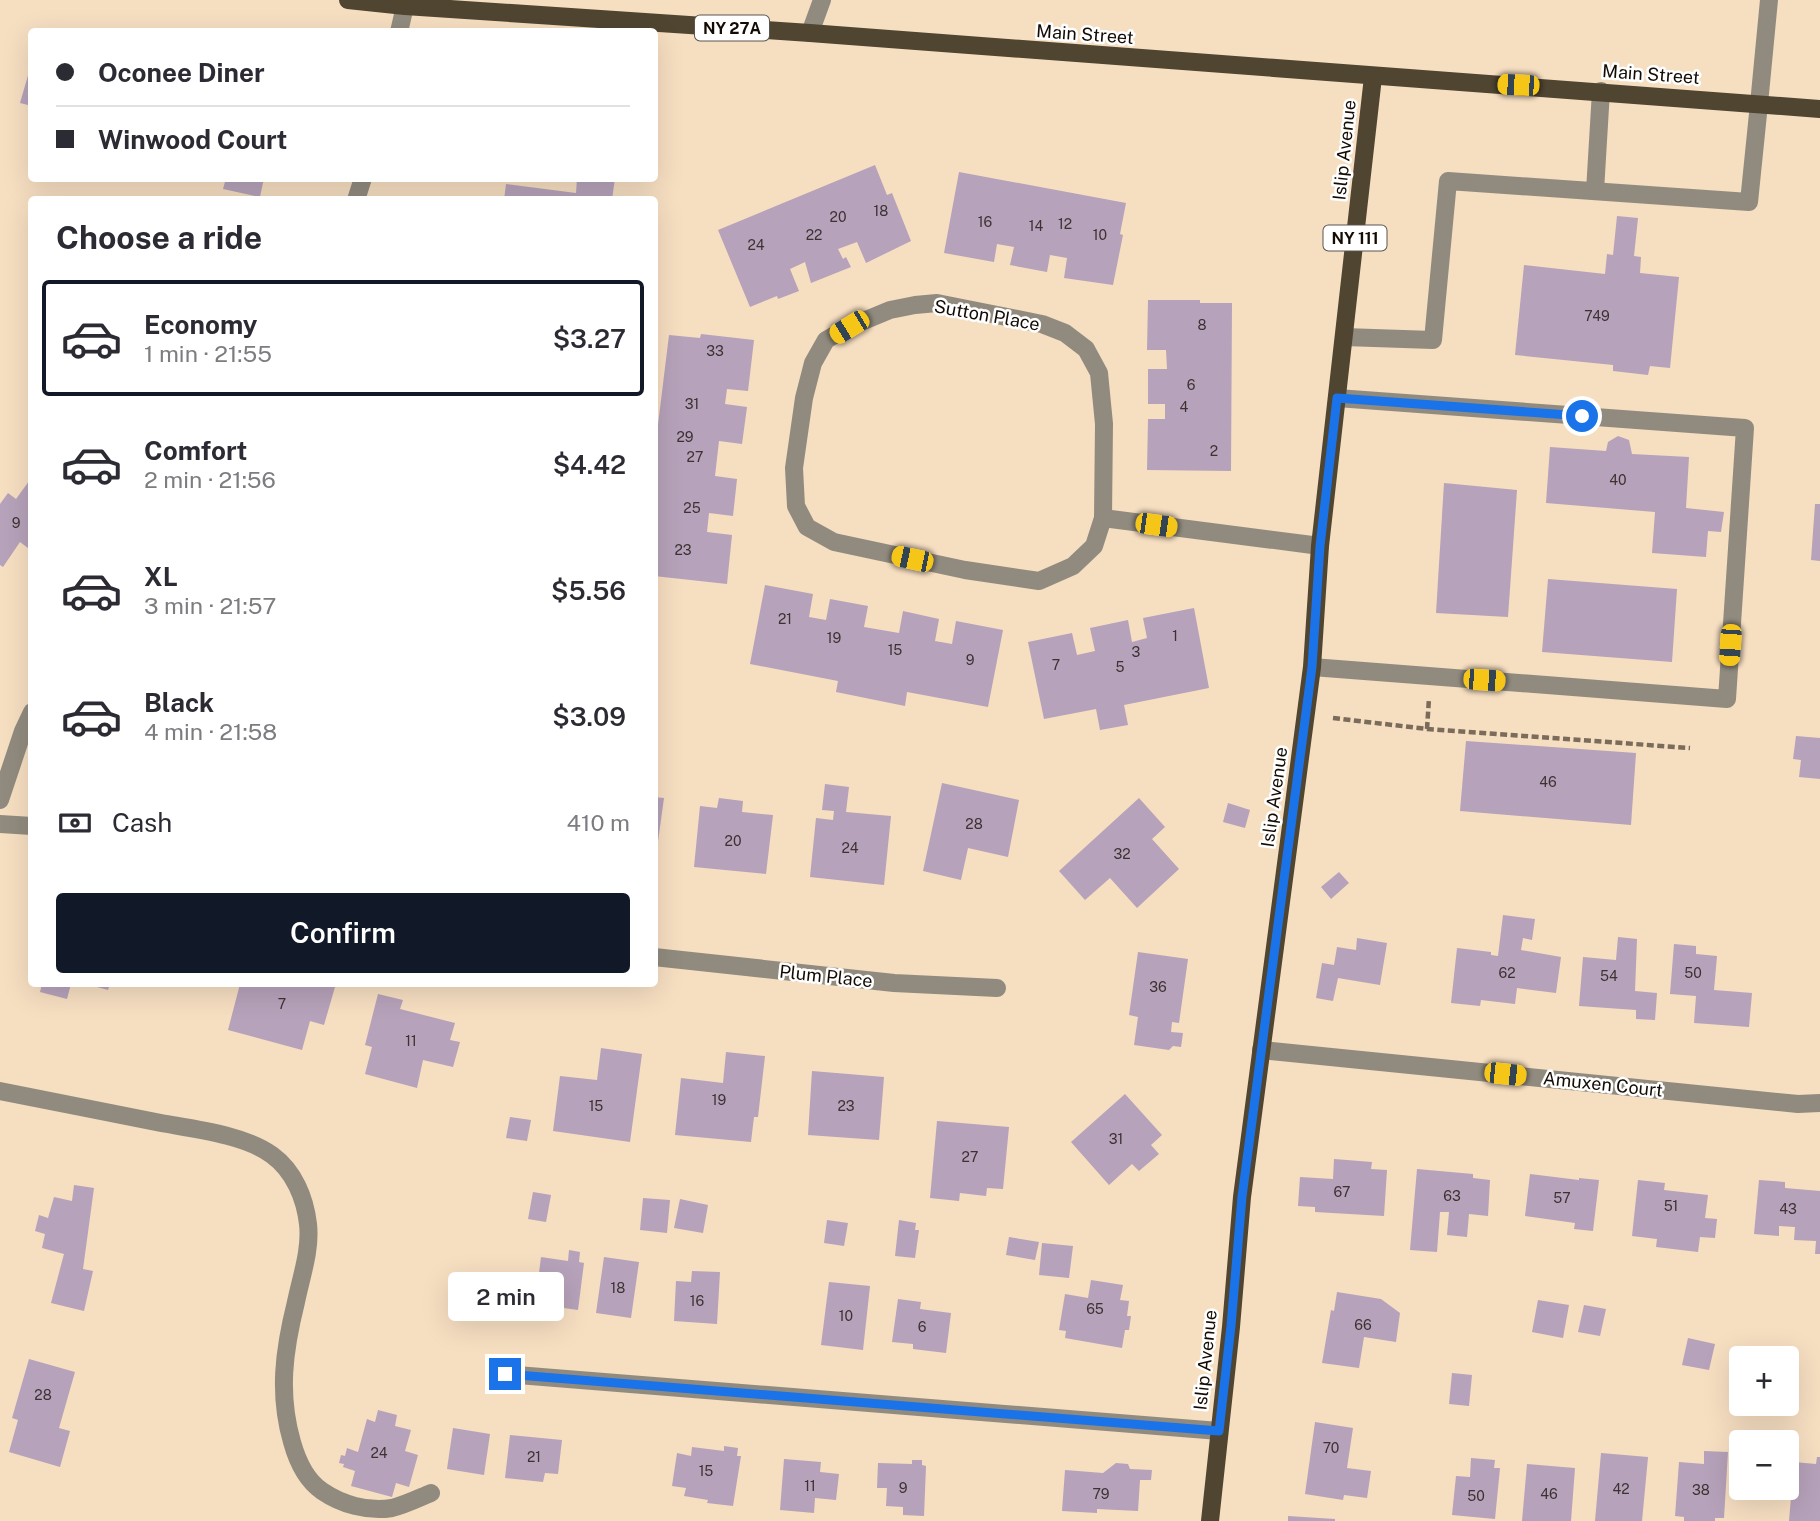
<!DOCTYPE html>
<html lang="en">
<head>
<meta charset="utf-8">
<style>
	body { margin:0; font-family:"Public Sans",sans-serif; background:#f7f7f7; color:#2b2b33; height:100vh; display:flex; flex-direction:column; font-size:26px; white-space:nowrap }
	* { box-sizing:border-box; margin:0 }
	p { font-size:23px; color:#7c7c81 }
	.icon { flex:none; width:38px; height:38px; fill:none; stroke:currentColor; stroke-width:2; stroke-linecap:round; stroke-linejoin:round }
	.map { position:relative; flex:1; overflow:hidden }
	.drawer { position:absolute; left:28px; top:196px; width:630px; height:791px; display:flex; flex-direction:column; background:#fff; border-radius:7px; box-shadow:0 7px 28px #0002 }
	.drawer>* { flex:none }
	.hud { position:absolute; left:28px; top:28px; width:630px; height:154px; border-radius:7px; box-shadow:0 7px 28px #0002; display:grid; align-content:center; height:154px; padding:0 28px; background:#fff }
	.fabs { position:absolute; left:1729px; top:1346px; display:grid; gap:14px }
	.fabs a { display:grid; place-items:center; width:70px; height:70px; border-radius:7px; background:#fff; box-shadow:0 7px 28px #0002; font-size:35px }
	.end { position:absolute; width:32px; height:32px; margin:-16px; border:9px solid #1a73e8; background:#fff; box-shadow:0 0 0 4px #fff }
	.from { border-radius:50% }
	.bubble { position:absolute; height:49px; border-radius:7px; background:#fff; box-shadow:0 7px 28px #0002; font-size:23px; font-weight:600; line-height:49px; text-align:center }
	.car { position:absolute; width:21px; height:42px; margin:-21px -10px; border-radius:9px; box-shadow:0 0 5px 2px #0007; background:linear-gradient(#f5c518 24%,#345 0 40%,#f5c518 0 76%,#345 0 86%,#f5c518 0) }
	.hud b { display:flex; align-items:center; gap:24px; height:66px; font-size:26px }
	.hud b+b { border-top:2px solid #e1e1e2 }
	.hud i { width:18px; height:18px; background:#2b2b33 }
	ul { padding:0; list-style:none }
	li { display:flex; align-items:center; gap:21px; height:116px; margin:0 14px 10px; padding:0 14px; border:4px solid transparent; border-radius:7px }
	li div { flex:1 }
	li b { display:block; font-size:26px }
	li em { font-style:normal; font-weight:600 }
	li.selected { border-color:#111827 }
	li>.icon { width:63px; height:63px; stroke-width:1.5 }
	h2 { padding:0 28px; font-size:32px; line-height:84px }
	.pay { display:flex; align-items:center; gap:18px; height:77px; padding:0 28px; font-size:26px }
	.pay p { margin-inline-start:auto }
	.button { display:flex; gap:14px; margin-top:auto; padding:14px 28px }
	.button a { flex:1; height:80px; border-radius:7px; background:#111827; color:#fff; font-size:28px; font-weight:600; line-height:80px; text-align:center }
	.map>svg:first-child { display:block }
</style>
</head>
<body>
<div class="map">
<svg width="1820" height="1521" viewBox="0 0 1820 1521">
	<rect width="100%" height="100%" fill="#f6dec1"/>
	<g fill="#b6a2ba">
		<polygon points="31,65 32,65 32,106 20,103"/>
		<polygon points="875,165 887,195 892,193 911,241 866,263 857,242 838,249 843,259 846,257 851,267 811,283 805,262 790,269 799,291 778,299 777,296 750,307 718,230"/>
		<polygon points="959,172 1126,203 1120,234 1123,235 1113,285 1064,278 1067,258 1050,255 1047,272 1010,265 1014,247 997,244 994,262 944,253"/>
		<polygon points="226,178 264,178 260,197 223,189"/>
		<polygon points="577,178 615,178 612,200 504,200 506,184 576,193"/>
		<polygon points="1617,216 1638,218 1634,256 1641,257 1640,273 1679,277 1670,368 1650,366 1648,375 1613,371 1613,365 1515,355 1524,265 1605,274 1607,254 1613,255"/>
		<polygon points="1148,300 1200,300 1200,303 1232,303 1231,471 1147,470 1148,419 1165,419 1165,404 1148,404 1148,369 1167,369 1166,350 1147,350"/>
		<polygon points="701,334 754,340 748,391 727,389 725,404 747,407 742,444 719,441 715,476 737,479 733,516 709,513 707,532 732,535 727,584 654,576 654,457 669,335 700,338"/>
		<polygon points="1618,436 1629,440 1632,454 1689,457 1686,508 1724,512 1721,532 1708,531 1706,557 1652,553 1655,512 1546,503 1550,447 1606,451 1608,442"/>
		<polygon points="32,477 32,551 20,542 3,567 0,565 0,504 8,493 16,499"/>
		<polygon points="1444,483 1517,490 1508,617 1436,613"/>
		<polygon points="1815,504 1820,504 1820,561 1811,560"/>
		<polygon points="1548,579 1677,589 1672,662 1542,652"/>
		<polygon points="765,585 813,594 809,617 826,620 830,599 868,606 864,627 899,633 903,611 939,619 935,641 952,644 956,621 1003,630 988,707 907,692 905,706 836,692 838,681 750,664"/>
		<polygon points="1194,608 1209,688 1124,705 1128,725 1100,730 1096,709 1044,719 1028,642 1072,633 1077,655 1095,651 1090,628 1128,620 1132,642 1147,638 1143,618"/>
		<polygon points="1796,736 1820,738 1820,779 1799,777 1801,760 1793,759"/>
		<polygon points="1466,741 1636,753 1631,825 1460,811"/>
		<polygon points="942,783 1019,800 1008,857 968,848 961,880 923,871"/>
		<polygon points="825,784 849,787 846,812 891,816 884,885 810,877 816,818 833,820 834,811 822,810"/>
		<polygon points="654,797 664,798 656,856 654,856"/>
		<polygon points="719,798 743,801 742,812 773,815 766,874 694,867 700,806 717,808"/>
		<polygon points="1139,798 1165,827 1152,839 1179,869 1137,908 1110,878 1085,900 1059,871"/>
		<polygon points="1228,803 1250,810 1245,828 1223,822"/>
		<polygon points="1339,872 1349,883 1331,899 1321,887"/>
		<polygon points="1503,915 1535,919 1532,940 1523,938 1521,950 1561,957 1556,993 1517,988 1515,1004 1481,1000 1480,1006 1451,1003 1457,948 1491,952 1491,955 1498,956"/>
		<polygon points="1618,937 1637,939 1635,991 1657,993 1655,1020 1636,1019 1636,1010 1579,1006 1583,957 1616,960"/>
		<polygon points="1357,938 1387,943 1380,985 1338,978 1333,1001 1316,998 1322,963 1334,965 1337,947 1356,950"/>
		<polygon points="1674,944 1696,946 1696,954 1717,956 1714,990 1752,993 1749,1027 1694,1023 1696,996 1670,994"/>
		<polygon points="1138,952 1188,959 1179,1023 1172,1022 1171,1032 1183,1033 1181,1047 1173,1046 1169,1050 1134,1045 1138,1017 1129,1015"/>
		<polygon points="42,984 71,984 67,999 40,992"/>
		<polygon points="86,984 110,984 108,990"/>
		<polygon points="240,984 287,984 296,986 297,984 321,984 335,987 324,1025 310,1021 302,1050 228,1030"/>
		<polygon points="378,994 403,1000 400,1009 455,1023 450,1040 460,1042 453,1067 423,1060 417,1088 365,1074 372,1047 365,1045"/>
		<polygon points="601,1048 642,1054 630,1142 553,1131 560,1076 597,1080"/>
		<polygon points="726,1052 765,1056 758,1117 754,1117 751,1142 675,1135 681,1078 723,1083"/>
		<polygon points="812,1071 884,1077 879,1140 808,1135"/>
		<polygon points="1125,1094 1162,1135 1151,1145 1159,1154 1139,1171 1132,1164 1109,1185 1071,1142"/>
		<polygon points="510,1117 531,1120 527,1141 506,1138"/>
		<polygon points="937,1121 1009,1127 1003,1189 987,1188 986,1196 960,1193 959,1201 930,1198"/>
		<polygon points="1334,1159 1372,1162 1371,1169 1387,1170 1384,1216 1315,1212 1315,1207 1298,1206 1300,1177 1333,1179"/>
		<polygon points="1417,1169 1473,1174 1473,1178 1490,1180 1488,1216 1469,1214 1467,1237 1447,1235 1449,1212 1440,1212 1437,1252 1410,1250"/>
		<polygon points="1530,1174 1579,1180 1579,1178 1599,1180 1593,1231 1574,1229 1575,1223 1525,1216"/>
		<polygon points="1638,1180 1665,1183 1664,1190 1708,1195 1705,1218 1717,1219 1715,1238 1700,1237 1698,1252 1656,1247 1657,1239 1632,1236"/>
		<polygon points="1759,1180 1785,1182 1785,1188 1820,1191 1820,1254 1815,1254 1816,1241 1794,1240 1795,1227 1779,1226 1779,1236 1754,1234"/>
		<polygon points="74,1185 94,1188 83,1269 93,1271 84,1311 51,1303 64,1254 42,1248 45,1234 35,1231 39,1215 48,1218 54,1197 72,1201"/>
		<polygon points="533,1192 551,1195 546,1222 528,1219"/>
		<polygon points="643,1198 670,1200 667,1233 640,1230"/>
		<polygon points="680,1199 708,1205 703,1233 674,1228"/>
		<polygon points="827,1220 848,1223 844,1246 824,1243"/>
		<polygon points="899,1220 916,1223 915,1230 919,1230 915,1258 895,1256"/>
		<polygon points="1009,1237 1039,1242 1035,1260 1006,1255"/>
		<polygon points="1042,1243 1073,1246 1069,1278 1039,1275"/>
		<polygon points="569,1250 580,1252 579,1262 584,1263 578,1310 535,1304 541,1257 568,1261"/>
		<polygon points="604,1257 639,1262 631,1318 596,1313"/>
		<polygon points="692,1271 720,1272 717,1324 674,1321 676,1281 691,1282"/>
		<polygon points="1091,1280 1123,1285 1120,1300 1129,1301 1127,1316 1131,1316 1129,1330 1125,1330 1122,1348 1065,1338 1066,1331 1059,1330 1065,1294 1088,1298"/>
		<polygon points="829,1282 870,1286 863,1350 821,1345"/>
		<polygon points="1337,1292 1381,1299 1400,1313 1396,1342 1364,1337 1359,1368 1322,1363 1331,1310 1334,1311"/>
		<polygon points="898,1299 921,1302 920,1309 951,1313 946,1353 913,1349 913,1344 892,1342"/>
		<polygon points="1538,1300 1569,1305 1563,1338 1532,1332"/>
		<polygon points="1584,1305 1606,1309 1600,1336 1578,1332"/>
		<polygon points="1688,1338 1715,1344 1709,1370 1682,1365"/>
		<polygon points="29,1359 75,1372 59,1428 70,1431 60,1467 9,1452 18,1420 12,1418"/>
		<polygon points="1452,1373 1472,1375 1469,1406 1449,1404"/>
		<polygon points="378,1410 397,1415 395,1426 411,1430 405,1451 418,1455 409,1487 396,1483 392,1497 351,1486 355,1471 343,1467 344,1464 339,1463 341,1455 345,1456 347,1448 358,1452 367,1419 375,1422"/>
		<polygon points="1315,1422 1353,1428 1347,1468 1371,1471 1367,1498 1344,1495 1343,1500 1305,1494"/>
		<polygon points="453,1428 490,1434 484,1475 447,1469"/>
		<polygon points="510,1435 562,1440 558,1474 545,1473 543,1482 505,1478"/>
		<polygon points="724,1446 738,1448 737,1456 741,1456 733,1506 707,1503 708,1500 684,1496 686,1488 672,1486 677,1453 691,1456 692,1447 724,1451"/>
		<polygon points="1704,1451 1728,1452 1724,1518 1715,1518 1715,1521 1684,1521 1684,1517 1675,1516 1679,1462 1704,1464"/>
		<polygon points="1601,1453 1648,1457 1642,1521 1595,1521"/>
		<polygon points="1817,1457 1820,1457 1820,1521 1789,1521 1794,1462 1816,1464"/>
		<polygon points="1471,1458 1495,1460 1494,1468 1500,1468 1495,1519 1452,1515 1456,1476 1470,1477"/>
		<polygon points="784,1459 821,1462 820,1472 839,1474 836,1500 815,1498 814,1513 780,1510"/>
		<polygon points="912,1460 922,1460 922,1465 926,1466 924,1516 903,1515 903,1507 886,1506 887,1488 877,1488 878,1463 912,1464"/>
		<polygon points="1116,1463 1128,1464 1130,1469 1152,1470 1151,1480 1140,1480 1138,1511 1097,1509 1097,1513 1062,1511 1065,1470 1103,1473"/>
		<polygon points="1527,1464 1575,1468 1571,1521 1522,1521"/>
		<polygon points="1288,1516 1335,1519 1335,1521 1288,1521"/>
	</g>
	<g fill="none" stroke-linecap="round" stroke-linejoin="round">
		<g stroke="#7a6b5a" stroke-width="4.5" stroke-dasharray="7 3.5" stroke-linecap="butt">
			<polyline points="1333,718 1427,729 1690,748"/>
			<polyline points="1427,729 1429,698"/>
		</g>
		<g stroke="#918b7f" stroke-width="18">
			<polyline points="1595,191 1601,91"/>
			<polyline points="1344,337 1433,340 1448,181 1749,202 1759,104"/>
			<polyline points="1312,667 1727,699 1745,428 1337,398"/>
			<path d="M0 1091C54 1102 107 1112 161 1123 194 1129 245 1135 272 1155 294 1171 305 1198 308 1224 311 1250 301 1277 296 1302 284 1350 278 1394 292 1442 297 1460 306 1480 322 1491 341 1504 367 1512 392 1508 405 1505 419 1498 431 1493"/>
		</g>
		<g stroke="#918b7f" stroke-width="18">
			<polyline points="399,32 405,6"/>
			<polyline points="810,33 822,0"/>
			<polyline points="1759,104 1769,0"/>
			<polyline points="356,200 363,178"/>
			<polygon points="937,303 1042,324 1065,333 1086,349 1099,373 1104,424 1103,518 1094,546 1073,566 1039,581 965,570 834,542 807,527 796,506 794,468 804,398 813,363 826,340 849,327 890,310 915,305"/>
			<polyline points="1103,518 1320,546"/>
			<polyline points="0,800 23,731 32,712"/>
			<polyline points="0,824 32,826"/>
			<polyline points="654,957 894,983 997,988"/>
			<polyline points="1261,1050 1798,1104 1820,1103"/>
			<polyline points="505,1374 1219,1431"/>
		</g>
		<g stroke="#4f4531" stroke-width="18">
			<polyline points="348,0 405,6 810,33 1820,109"/>
			<polyline points="1210,1521 1231,1327 1242,1197 1312,667 1320,546 1373,77"/>
		</g>
	</g>
	<g fill="none" stroke-linecap="round" stroke-linejoin="round">
		<polyline stroke="#1a73e8" stroke-width="9" points="505,1374 1219,1431 1231,1326 1242,1197 1312,667 1320,546 1337,398 1582,416"/>
	</g>
	<g text-anchor="middle" dominant-baseline="central" stroke-width="5" stroke-linejoin="round" paint-order="stroke">
		<g font-size="14" fill="#3c3232">
			<text x="881" y="211">18</text>
			<text x="838" y="217">20</text>
			<text x="985" y="222">16</text>
			<text x="1065" y="224">12</text>
			<text x="1036" y="226">14</text>
			<text x="814" y="235">22</text>
			<text x="1100" y="235">10</text>
			<text x="756" y="245">24</text>
			<text x="1597" y="316">749</text>
			<text x="1202" y="325">8</text>
			<text x="715" y="351">33</text>
			<text x="1191" y="385">6</text>
			<text x="692" y="404">31</text>
			<text x="1184" y="407">4</text>
			<text x="685" y="437">29</text>
			<text x="1214" y="451">2</text>
			<text x="695" y="457">27</text>
			<text x="1618" y="480">40</text>
			<text x="692" y="508">25</text>
			<text x="16" y="523">9</text>
			<text x="683" y="550">23</text>
			<text x="785" y="619">21</text>
			<text x="1175" y="636">1</text>
			<text x="834" y="638">19</text>
			<text x="895" y="650">15</text>
			<text x="1136" y="652">3</text>
			<text x="970" y="660">9</text>
			<text x="1056" y="665">7</text>
			<text x="1120" y="667">5</text>
			<text x="1548" y="782">46</text>
			<text x="974" y="824">28</text>
			<text x="733" y="841">20</text>
			<text x="850" y="848">24</text>
			<text x="1122" y="854">32</text>
			<text x="1507" y="973">62</text>
			<text x="1693" y="973">50</text>
			<text x="1609" y="976">54</text>
			<text x="1158" y="987">36</text>
			<text x="282" y="1004">7</text>
			<text x="411" y="1041">11</text>
			<text x="719" y="1100">19</text>
			<text x="596" y="1106">15</text>
			<text x="846" y="1106">23</text>
			<text x="1116" y="1139">31</text>
			<text x="970" y="1157">27</text>
			<text x="1342" y="1192">67</text>
			<text x="1452" y="1196">63</text>
			<text x="1562" y="1198">57</text>
			<text x="1671" y="1206">51</text>
			<text x="1788" y="1209">43</text>
			<text x="618" y="1288">18</text>
			<text x="697" y="1301">16</text>
			<text x="1095" y="1309">65</text>
			<text x="846" y="1316">10</text>
			<text x="1363" y="1325">66</text>
			<text x="922" y="1327">6</text>
			<text x="43" y="1395">28</text>
			<text x="1331" y="1448">70</text>
			<text x="379" y="1453">24</text>
			<text x="534" y="1457">21</text>
			<text x="706" y="1471">15</text>
			<text x="810" y="1486">11</text>
			<text x="903" y="1488">9</text>
			<text x="1621" y="1489">42</text>
			<text x="1701" y="1490">38</text>
			<text x="1101" y="1494">79</text>
			<text x="1549" y="1494">46</text>
			<text x="1476" y="1496">50</text>
		</g>
		<g fill="#fff" stroke="#5a554f" stroke-width="2">
			<rect x="695" y="15.5" width="74" height="25" rx="5"/>
			<rect x="1323.5" y="225.5" width="63" height="25" rx="5"/>
		</g>
		<g font-size="16" font-weight="bold" fill="#140c04">
			<text x="732" y="28">NY 27A</text>
			<text x="1355" y="238">NY 111</text>
		</g>
		<g font-size="18" fill="#140c04" stroke="#fff">
			<text transform="translate(1085 34) rotate(4)">Main Street</text>
			<text transform="translate(1651 74) rotate(4)">Main Street</text>
			<text transform="translate(1344 150) rotate(-84)">Islip Avenue</text>
			<text transform="translate(987 315) rotate(10)">Sutton Place</text>
			<text transform="translate(1274 797) rotate(-82)">Islip Avenue</text>
			<text transform="translate(826 976) rotate(6)">Plum Place</text>
			<text transform="translate(1603 1084) rotate(6)">Amuxen Court</text>
			<text transform="translate(1205 1360) rotate(-84)">Islip Avenue</text>
		</g>
	</g>
</svg>
<div class="fabs">
<a>+</a>
<a>−</a>
</div>
<i class="end from" style="left:1582px;top:416px"></i>
<i class="end" style="left:505px;top:1374px"></i>
<div class="bubble" style="left:448px;top:1272px;width:116px">2 min</div>
<i class="car" style="left:1518px;top:85px;rotate:272deg"></i>
<i class="car" style="left:849px;top:327px;rotate:239deg"></i>
<i class="car" style="left:1156px;top:525px;rotate:98deg"></i>
<i class="car" style="left:912px;top:559px;rotate:282deg"></i>
<i class="car" style="left:1730px;top:645px;rotate:184deg"></i>
<i class="car" style="left:1484px;top:680px;rotate:94deg"></i>
<i class="car" style="left:1505px;top:1074px;rotate:96deg"></i>
<div class="hud">
<b><i class="from"></i>Oconee Diner</b>
<b><i></i>Winwood Court</b>
</div>
<section class="drawer">
<h2>Choose a ride</h2>
<ul>
<li class="selected"><svg class="icon" aria-label="car" viewBox="0 0 24 24"><path d="M5 17H2v-5l4-1 3-4h7l3 4 3 1v5h-3M9 17h6M6 11h13"/><circle cx="7" cy="17" r="2"/><circle cx="17" cy="17" r="2"/></svg><div><b>Economy</b><p>1 min · 21:55</p></div><em>$3.27</em></li>
<li><svg class="icon" aria-label="car" viewBox="0 0 24 24"><path d="M5 17H2v-5l4-1 3-4h7l3 4 3 1v5h-3M9 17h6M6 11h13"/><circle cx="7" cy="17" r="2"/><circle cx="17" cy="17" r="2"/></svg><div><b>Comfort</b><p>2 min · 21:56</p></div><em>$4.42</em></li>
<li><svg class="icon" aria-label="car" viewBox="0 0 24 24"><path d="M5 17H2v-5l4-1 3-4h7l3 4 3 1v5h-3M9 17h6M6 11h13"/><circle cx="7" cy="17" r="2"/><circle cx="17" cy="17" r="2"/></svg><div><b>XL</b><p>3 min · 21:57</p></div><em>$5.56</em></li>
<li><svg class="icon" aria-label="car" viewBox="0 0 24 24"><path d="M5 17H2v-5l4-1 3-4h7l3 4 3 1v5h-3M9 17h6M6 11h13"/><circle cx="7" cy="17" r="2"/><circle cx="17" cy="17" r="2"/></svg><div><b>Black</b><p>4 min · 21:58</p></div><em>$3.09</em></li>
</ul>
<div class="pay"><svg class="icon" aria-label="cash" viewBox="0 0 24 24"><path d="M3 7h18v10H3z"/><circle cx="12" cy="12" r="2"/></svg>Cash<p>410 m</p></div>
<div class="button"><a>Confirm</a></div>
</section>
</div>
</body>
</html>
